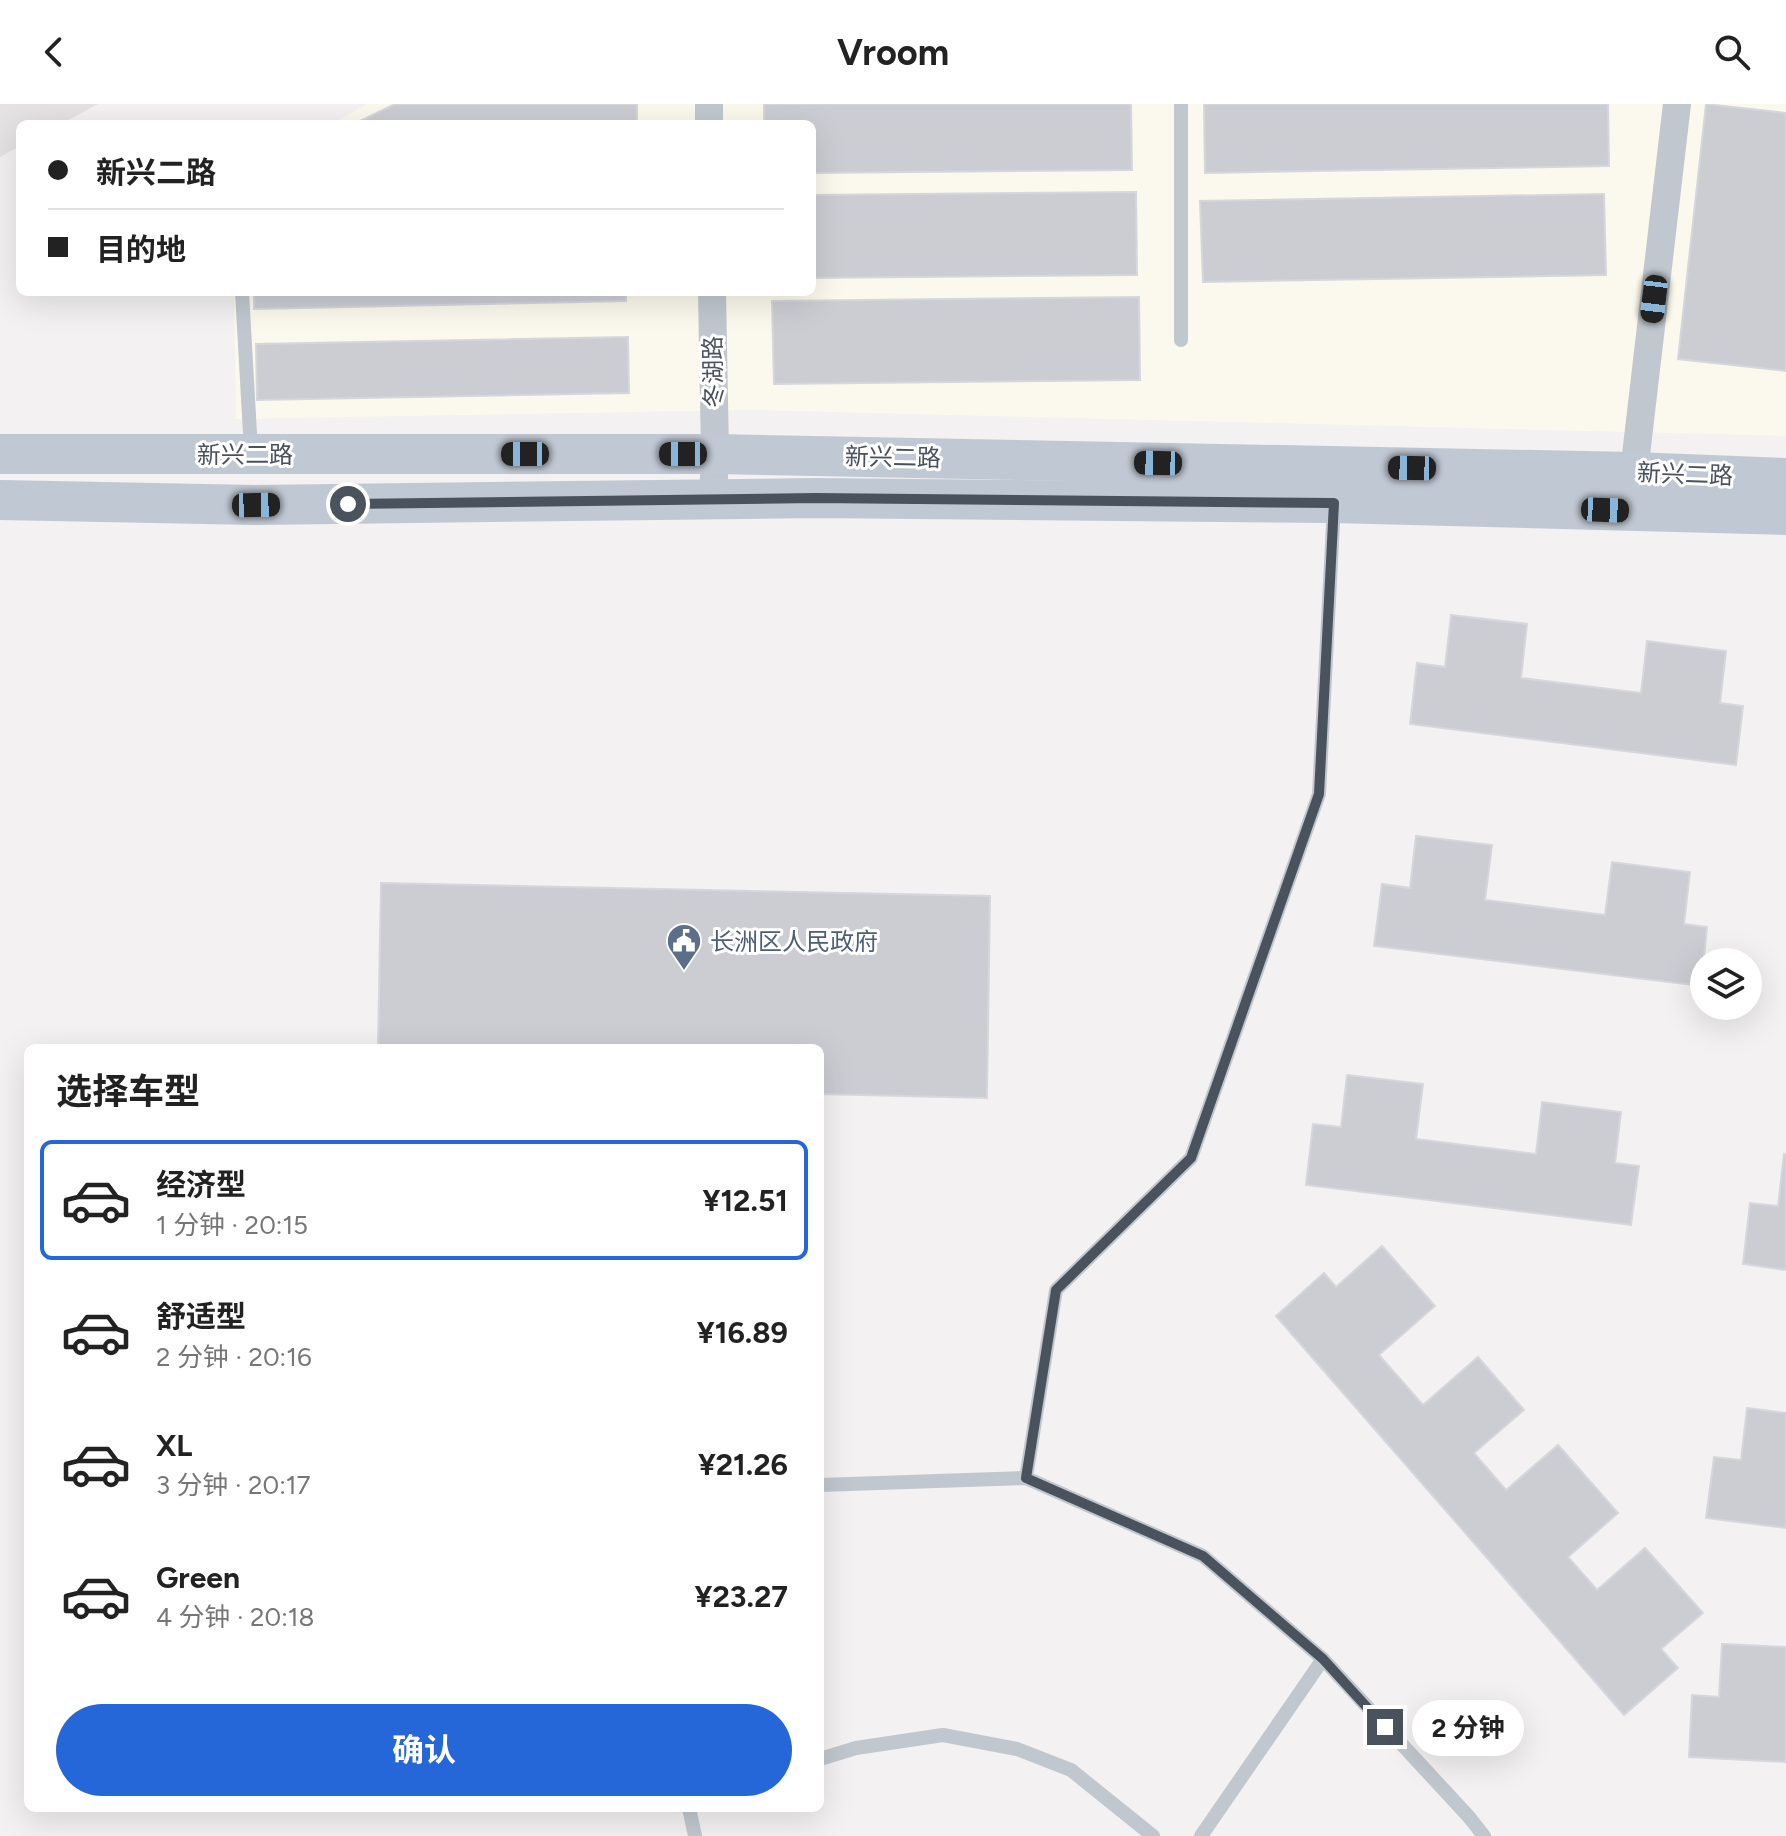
<!DOCTYPE html>
<html lang="zh">
<head>
<meta charset="utf-8">
<style>
	body { margin:0; font-family:Figtree,"Noto Sans SC",sans-serif; background:#f2f2f2; color:#222; height:100vh; display:flex; flex-direction:column; font-size:30px; white-space:nowrap }
	* { box-sizing:border-box; margin:0 }
	p { font-size:26px; color:#767676 }
	.icon { flex:none; width:44px; height:44px; fill:none; stroke:currentColor; stroke-width:2; stroke-linecap:round; stroke-linejoin:round }
	.map { position:relative; flex:1; overflow:hidden }
	.details { position:absolute; left:24px; top:940px; width:800px; height:768px; display:flex; flex-direction:column; background:#fff; border-radius:12px; box-shadow:0 8px 32px #0002 }
	.details>* { flex:none }
	.guide { position:absolute; left:16px; top:16px; width:800px; height:176px; border-radius:12px; box-shadow:0 8px 32px #0002; display:grid; align-content:center; height:176px; padding:0 32px; background:#fff }
	.tools { position:absolute; left:1690px; top:844px; display:grid; gap:16px }
	.tools a { display:grid; place-items:center; width:72px; height:72px; border-radius:50%; background:#fff; box-shadow:0 8px 32px #0002; font-size:40px }
	.end { position:absolute; width:36px; height:36px; margin:-18px; border:10px solid #4a535d; background:#fff; box-shadow:0 0 0 4px #fff }
	.from { border-radius:50% }
	.bubble { position:absolute; height:56px; border-radius:28px; background:#fff; box-shadow:0 8px 32px #0002; font-size:26px; font-weight:700; line-height:56px; text-align:center }
	.car { position:absolute; width:24px; height:48px; margin:-24px -12px; border-radius:10px; box-shadow:0 0 6px 2px #0007; background:linear-gradient(#222 24%,#8ab4d8 0 40%,#222 0 76%,#8ab4d8 0 86%,#222 0) }
	.guide b { display:flex; align-items:center; gap:28px; height:76px; font-size:30px }
	.guide b+b { border-top:2px solid #e0e0e0 }
	.guide i { width:20px; height:20px; background:#222 }
	ul { padding:0; list-style:none }
	li { display:flex; align-items:center; gap:24px; height:120px; margin:0 16px 12px; padding:0 16px; border:4px solid transparent; border-radius:12px }
	li div { flex:1 }
	li b { display:block; font-size:30px }
	li em { font-style:normal; font-weight:700 }
	li.on { border-color:#2567d9 }
	li>.icon { width:72px; height:72px; stroke-width:1.5 }
	h2 { padding:0 32px; font-size:36px; line-height:96px }
	.action { display:flex; gap:16px; margin-top:auto; padding:16px 32px }
	.action a { flex:1; height:92px; border-radius:48px; background:#2567d9; color:#fff; font-size:32px; font-weight:700; line-height:92px; text-align:center }
	header { display:flex; justify-content:space-between; align-items:center; height:104px; padding:0 32px; background:#fff; font-size:36px; font-weight:700 }
	.map>svg:first-child { display:block }
</style>
</head>
<body>
<header><svg class="icon" aria-label="back" viewBox="0 0 24 24"><path d="M15 5l-7 7 7 7"/></svg>Vroom<svg class="icon" aria-label="search" viewBox="0 0 24 24"><circle cx="10" cy="10" r="6"/><path d="M15 15l6 6"/></svg></header>
<div class="map">
<svg width="1786" height="1732" viewBox="0 0 1786 1732">
	<rect width="100%" height="100%" fill="#f3f1f1"/>
	<polygon fill="#fbf8ed" points="367,0 1786,0 1786,332 751,306 236,315 234,188 812,188 812,20 332,20"/>
	<polygon fill="#e4e2e2" points="0,0 98,0 61,20 20,20 20,42 0,53"/>
	<g fill="#cbcdd3" stroke="#d5d7dc" stroke-width="2">
		<polygon points="395,0 637,0 637,20 354,20"/>
		<polygon points="764,0 1131,0 1132,66 812,69 812,20 764,20"/>
		<polygon points="1204,0 1608,0 1609,62 1205,69"/>
		<polygon points="1706,0 1786,9 1786,267 1678,255"/>
		<polygon points="1136,88 1137,171 812,174 812,91"/>
		<polygon points="1604,90 1606,171 1203,178 1200,97"/>
		<polygon points="254,188 626,188 626,197 254,205"/>
		<polygon points="1139,193 1140,276 774,280 772,197"/>
		<polygon points="628,233 629,289 257,296 256,240"/>
		<polygon points="1451,511 1527,520 1521,574 1641,589 1647,537 1726,547 1720,599 1743,602 1736,661 1410,620 1417,559 1445,563"/>
		<polygon points="1416,732 1492,741 1485,796 1605,811 1612,758 1690,768 1684,820 1707,823 1701,882 1374,842 1382,780 1410,784"/>
		<polygon points="381,779 990,792 987,994 820,990 820,944 378,944"/>
		<polygon points="1347,971 1423,980 1416,1035 1536,1050 1542,998 1621,1008 1615,1059 1639,1062 1631,1121 1306,1081 1313,1020 1341,1023"/>
		<polygon points="1784,1050 1786,1051 1786,1166 1743,1160 1750,1099 1778,1102"/>
		<polygon points="1382,1142 1435,1202 1379,1251 1423,1301 1478,1253 1524,1306 1474,1349 1506,1386 1558,1341 1618,1409 1568,1453 1597,1486 1645,1444 1703,1509 1661,1545 1678,1564 1624,1611 1276,1212 1324,1169 1336,1183"/>
		<polygon points="1747,1304 1786,1309 1786,1424 1706,1414 1714,1353 1741,1356"/>
		<polygon points="1722,1540 1786,1543 1786,1658 1689,1653 1692,1591 1719,1593"/>
	</g>
	<g fill="none" stroke-linecap="round" stroke-linejoin="round">
		<g stroke="#c0c7ce" stroke-width="14">
			<polyline points="242,188 251,347"/>
			<polyline points="1181,236 1181,0"/>
			<polyline points="1026,1374 1056,1186 1191,1054 1319,690 1334,400"/>
			<polyline points="820,1381 1026,1374 1203,1452 1323,1555 1469,1713 1484,1732"/>
			<polyline points="820,1655 856,1644 943,1631 1017,1645 1071,1666 1153,1732"/>
			<polyline points="689,1704 695,1732"/>
			<polyline points="1201,1732 1323,1555"/>
		</g>
		<g stroke="#c0c7ce" stroke-width="28">
			<polyline points="709,0 709,20"/>
			<polyline points="712,188 715,350 713,396"/>
			<polyline points="1634,368 1677,0"/>
		</g>
		<g stroke="#c0c8d3" stroke-width="40">
			<polyline points="0,350 715,350 1634,368 1786,374"/>
			<polyline points="0,396 256,401 815,394 1334,399 1786,411"/>
		</g>
	</g>
	<g fill="none" stroke-linecap="round" stroke-linejoin="round">
		<polyline stroke="#4a535d" stroke-width="10" points="348,400 815,394 1334,399 1319,690 1191,1054 1056,1186 1026,1374 1203,1452 1323,1555 1385,1623"/>
	</g>
	<defs>
		<symbol id="civic-pin" viewBox="-11 -11 22 30"><path d="M0 17L-7.5 6A9.5 9.5 0 1 1 7.5 6Z" fill="#5c6f8a" stroke="#fff"/><path d="M-.6-6.5H3V-4.5H.6V-3L4-1V1h2V6H-6V1h2V-1L-.6-3ZM-1.2 2.5V6h2.4V2.5Z" fill="#fff"/></symbol>
	</defs>
	<g fill-rule="evenodd">
		<use href="#civic-pin" x="664" y="817" width="40" height="54"/>
	</g>
	<g text-anchor="middle" dominant-baseline="central" stroke-width="6" stroke-linejoin="round" paint-order="stroke">
		<g font-size="24" fill="#4a535d" stroke="#fff">
			<text transform="translate(713 268) rotate(-91)">冬湖路</text>
			<text x="245" y="350">新兴二路</text>
			<text transform="translate(893 353) rotate(1)">新兴二路</text>
			<text transform="translate(1685 370) rotate(2)">新兴二路</text>
		</g>
		<g font-size="24" fill="#4e5e75" stroke="#fff" text-anchor="start">
			<text x="710" y="837">长洲区人民政府</text>
		</g>
	</g>
</svg>
<div class="tools">
<a><svg class="icon" aria-label="layers" viewBox="0 0 24 24"><path d="M12 4l9 5-9 5-9-5zM3 14l9 5 9-5"/></svg></a>
</div>
<i class="end from" style="left:348px;top:400px"></i>
<i class="end" style="left:1385px;top:1623px"></i>
<div class="bubble" style="left:1412px;top:1596px;width:112px">2 分钟</div>
<i class="car" style="left:1654px;top:195px;rotate:187deg"></i>
<i class="car" style="left:525px;top:350px;rotate:270deg"></i>
<i class="car" style="left:683px;top:350px;rotate:270deg"></i>
<i class="car" style="left:1158px;top:359px;rotate:271deg"></i>
<i class="car" style="left:1412px;top:364px;rotate:271deg"></i>
<i class="car" style="left:256px;top:401px;rotate:89deg"></i>
<i class="car" style="left:1605px;top:406px;rotate:92deg"></i>
<div class="guide">
<b><i class="from"></i>新兴二路</b>
<b><i></i>目的地</b>
</div>
<section class="details">
<h2>选择车型</h2>
<ul>
<li class="on"><svg class="icon" aria-label="car" viewBox="0 0 24 24"><path d="M5 17H2v-5l4-1 3-4h7l3 4 3 1v5h-3M9 17h6M6 11h13"/><circle cx="7" cy="17" r="2"/><circle cx="17" cy="17" r="2"/></svg><div><b>经济型</b><p>1 分钟 · 20:15</p></div><em>¥12.51</em></li>
<li><svg class="icon" aria-label="car" viewBox="0 0 24 24"><path d="M5 17H2v-5l4-1 3-4h7l3 4 3 1v5h-3M9 17h6M6 11h13"/><circle cx="7" cy="17" r="2"/><circle cx="17" cy="17" r="2"/></svg><div><b>舒适型</b><p>2 分钟 · 20:16</p></div><em>¥16.89</em></li>
<li><svg class="icon" aria-label="car" viewBox="0 0 24 24"><path d="M5 17H2v-5l4-1 3-4h7l3 4 3 1v5h-3M9 17h6M6 11h13"/><circle cx="7" cy="17" r="2"/><circle cx="17" cy="17" r="2"/></svg><div><b>XL</b><p>3 分钟 · 20:17</p></div><em>¥21.26</em></li>
<li><svg class="icon" aria-label="car" viewBox="0 0 24 24"><path d="M5 17H2v-5l4-1 3-4h7l3 4 3 1v5h-3M9 17h6M6 11h13"/><circle cx="7" cy="17" r="2"/><circle cx="17" cy="17" r="2"/></svg><div><b>Green</b><p>4 分钟 · 20:18</p></div><em>¥23.27</em></li>
</ul>
<div class="action"><a>确认</a></div>
</section>
</div>
</body>
</html>
